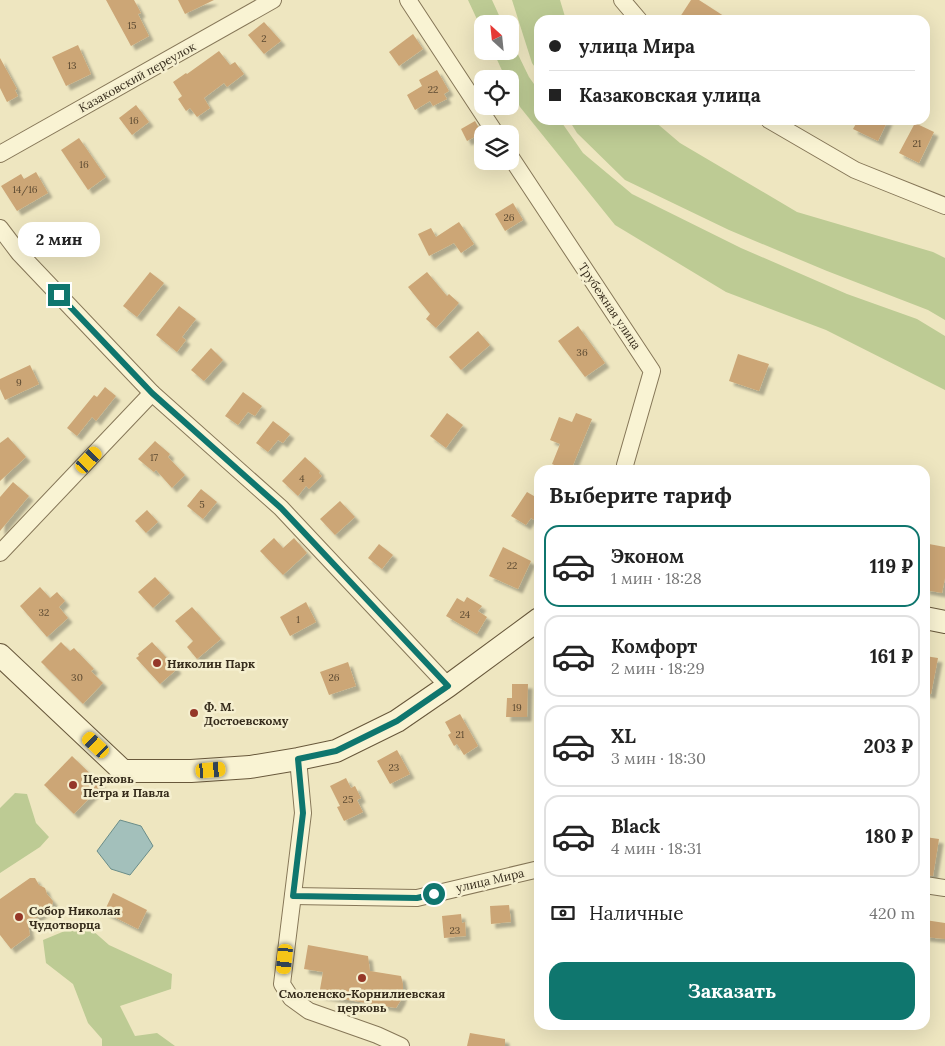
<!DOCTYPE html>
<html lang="ru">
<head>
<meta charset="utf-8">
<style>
	body { margin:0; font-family:Lora,serif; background:#f6f6f6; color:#222; height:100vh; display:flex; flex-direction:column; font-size:19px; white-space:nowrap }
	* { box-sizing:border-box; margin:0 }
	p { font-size:16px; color:#767676 }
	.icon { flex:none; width:28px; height:28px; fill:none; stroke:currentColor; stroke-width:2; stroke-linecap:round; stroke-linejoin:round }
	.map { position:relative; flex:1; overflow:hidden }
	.sheet { position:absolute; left:534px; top:465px; width:396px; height:565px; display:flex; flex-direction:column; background:#fff; border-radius:15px; box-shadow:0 5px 20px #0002 }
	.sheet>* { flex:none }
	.guide { position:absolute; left:534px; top:15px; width:396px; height:110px; border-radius:15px; box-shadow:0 5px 20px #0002; display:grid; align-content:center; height:110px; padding:0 15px; background:#fff }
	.needle { width:32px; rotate:333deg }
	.buttons { position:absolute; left:474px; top:15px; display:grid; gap:10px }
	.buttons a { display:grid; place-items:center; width:45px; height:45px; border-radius:10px; background:#fff; box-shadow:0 5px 20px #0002; font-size:25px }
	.end { position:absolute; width:22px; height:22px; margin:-11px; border:6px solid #0f766e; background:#fff; box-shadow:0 0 0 2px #fff }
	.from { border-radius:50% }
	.bubble { position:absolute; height:35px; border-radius:15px; background:#fff; box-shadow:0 5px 20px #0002; font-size:16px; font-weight:700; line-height:35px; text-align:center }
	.car { position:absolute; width:15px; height:30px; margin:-15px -8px; border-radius:6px; box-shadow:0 0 4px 1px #0007; background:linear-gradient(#f5c518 24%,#345 0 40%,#f5c518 0 76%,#345 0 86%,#f5c518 0) }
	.guide b { display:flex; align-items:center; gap:18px; height:48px; font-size:19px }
	.guide b+b { border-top:1px solid #e0e0e0 }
	.guide i { width:12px; height:12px; background:#222 }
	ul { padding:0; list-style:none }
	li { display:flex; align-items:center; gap:15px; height:82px; margin:0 10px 8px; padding:0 5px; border:2px solid #e0e0e0; border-radius:15px }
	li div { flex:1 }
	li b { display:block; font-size:19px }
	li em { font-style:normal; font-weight:700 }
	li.on { border-color:#0f766e }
	li>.icon { width:45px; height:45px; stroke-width:1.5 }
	h2 { padding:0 15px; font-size:22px; line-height:60px }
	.pay { display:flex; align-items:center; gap:12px; height:55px; padding:0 15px; font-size:19px }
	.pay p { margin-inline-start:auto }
	.cta { display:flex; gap:10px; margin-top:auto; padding:10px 15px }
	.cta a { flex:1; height:58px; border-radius:15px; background:#0f766e; color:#fff; font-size:20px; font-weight:700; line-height:58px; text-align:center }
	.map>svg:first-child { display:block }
</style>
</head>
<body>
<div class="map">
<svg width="945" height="1046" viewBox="0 0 945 1046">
	<defs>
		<filter id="shadow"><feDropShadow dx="4.5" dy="4.5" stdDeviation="1" flood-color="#0004"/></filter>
	</defs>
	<rect width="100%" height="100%" fill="#eee6c0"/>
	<g fill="#bdcb94">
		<polygon points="468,0 492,0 503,24 482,24 482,30"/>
		<polygon points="512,0 560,0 566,20 539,20 539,73 532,63"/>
		<polygon points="510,38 529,77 539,91 539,120 560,120 583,153 632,194 741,248 847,294 917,319 945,336 945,390 826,330 726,292 615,225 520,107 510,87 510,79 506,79 493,51 510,51"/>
		<polygon points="569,120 653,120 680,143 797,212 933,252 945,258 945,320 928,310 827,271 729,230 625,180 577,133"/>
		<polygon points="15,793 27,794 36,823 49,837 40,847 0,873 0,808"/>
		<polygon points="84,923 109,945 172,974 171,989 120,1006 135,1036 157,1033 175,1046 102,1046 102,1039 88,1023 73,984 46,963 43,940"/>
	</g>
	<polygon fill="#a3c0bb" stroke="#6a8d89" points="120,820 141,826 153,846 130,875 111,869 97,851"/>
	<g fill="#cca676" filter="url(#shadow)">
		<polygon points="106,0 134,0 141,13 138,14 149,36 131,46"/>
		<polygon points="178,0 214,0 185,14"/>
		<polygon points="691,0 699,0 730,20 678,20"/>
		<polygon points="264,22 281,41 264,54 248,35"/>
		<polygon points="413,34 423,49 399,66 389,52"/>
		<polygon points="78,45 91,74 66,86 52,57"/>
		<polygon points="219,51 230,65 235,62 244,74 227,87 224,83 204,98 210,108 197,117 190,108 186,111 178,99 182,96 173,82 186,73 187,74"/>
		<polygon points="0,58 17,89 15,90 18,96 7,102 0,88"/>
		<polygon points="437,70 449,91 444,94 447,99 433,106 430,101 415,110 407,95 422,86 419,80"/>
		<polygon points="136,105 149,122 132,135 119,118"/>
		<polygon points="858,120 888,120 878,141 853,129"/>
		<polygon points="475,121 482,133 467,141 461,129"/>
		<polygon points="915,123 934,132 919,163 899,153"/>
		<polygon points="79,138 106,177 88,190 61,150"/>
		<polygon points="36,172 48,193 17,211 1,186 21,174 24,179"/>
		<polygon points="513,203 523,220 505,231 495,214"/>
		<polygon points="459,222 474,244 461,253 454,243 429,256 418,234 431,228 436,237"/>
		<polygon points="150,272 164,283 137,317 123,306"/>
		<polygon points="427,272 447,296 449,294 459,303 436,328 426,319 430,314 408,287"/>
		<polygon points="179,306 196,319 182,337 186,340 177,352 156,335"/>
		<polygon points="578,326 605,363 585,377 558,341"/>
		<polygon points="478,331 490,345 461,370 449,357"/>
		<polygon points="211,348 223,360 204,381 191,370"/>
		<polygon points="738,354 769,364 759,391 729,381"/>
		<polygon points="30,365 39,384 5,400 0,389 0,379"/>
		<polygon points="105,387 116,396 96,421 92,417 77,436 67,428 94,395 97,397"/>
		<polygon points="243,392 262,406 255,416 248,412 238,425 225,416"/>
		<polygon points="447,413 463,425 446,448 430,436"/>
		<polygon points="576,413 592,419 571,470 565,470 552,464 560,444 550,440 559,417 572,422"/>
		<polygon points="273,421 290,434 283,443 278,440 268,452 256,443"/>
		<polygon points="8,437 26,457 0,481 0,443"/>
		<polygon points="155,441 170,454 168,457 185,475 172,488 156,470 154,472 138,459"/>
		<polygon points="305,457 320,471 319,473 322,476 309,489 306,486 298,496 282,481"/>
		<polygon points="13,482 29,496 0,531 0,497"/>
		<polygon points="201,489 217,502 203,519 187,506"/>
		<polygon points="527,492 539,499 539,523 531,518 526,525 511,516"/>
		<polygon points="340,501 355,517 335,535 320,519"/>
		<polygon points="147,510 158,522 146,533 135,521"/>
		<polygon points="274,538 283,548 294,538 307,553 283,575 260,551"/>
		<polygon points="379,544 393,555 382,569 368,558"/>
		<polygon points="929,544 945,547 945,578 942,593 925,590 925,565"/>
		<polygon points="503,547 531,561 518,589 489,576"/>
		<polygon points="155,577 170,593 153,608 138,592"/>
		<polygon points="40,587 50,598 57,592 65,601 59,607 68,618 47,637 20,606"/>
		<polygon points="467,597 482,606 478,611 487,617 477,634 446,616 457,598 464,602"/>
		<polygon points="306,602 316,622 290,636 280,617"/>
		<polygon points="192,607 221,639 197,659 187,647 193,641 175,621"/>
		<polygon points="61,642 70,651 74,648 94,669 91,671 103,683 83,704 41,662"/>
		<polygon points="152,642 177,669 160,684 136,658 139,656 138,654"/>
		<polygon points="925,656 938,658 931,694 925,693"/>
		<polygon points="348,662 356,686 329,695 320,672"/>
		<polygon points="512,684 528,684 527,717 506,717 507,698 512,698"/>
		<polygon points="460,714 478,746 464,755 457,744 454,746 448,735 451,733 445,722"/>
		<polygon points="397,750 410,774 390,784 377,761"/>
		<polygon points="72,756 102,785 74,814 44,785"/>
		<polygon points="346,778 351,788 355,786 361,798 357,800 363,812 344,821 337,807 340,806 330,786"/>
		<polygon points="925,837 939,839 933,876 925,875"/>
		<polygon points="30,878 35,878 39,885 45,888 47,894 53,901 52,906 28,924 30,935 11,949 0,935 0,899"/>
		<polygon points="113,893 147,910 138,929 104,912"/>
		<polygon points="509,905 511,922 491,924 490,906"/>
		<polygon points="461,914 462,923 465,922 466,936 444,938 442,916"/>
		<polygon points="925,920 945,923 945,939 925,937"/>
		<polygon points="308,945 368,956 370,971 401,976 403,984 403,992 401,1000 396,1008 319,995 323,972 304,969"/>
		<polygon points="470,1033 505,1039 505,1046 467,1046"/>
	</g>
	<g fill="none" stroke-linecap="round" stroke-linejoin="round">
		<defs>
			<g id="street">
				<polyline points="408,0 496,134"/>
				<polyline points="622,0 639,20"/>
				<polyline points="769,120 855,170 945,206"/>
				<polyline points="0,154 273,0"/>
				<polyline points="510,156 652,371 625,465 626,470"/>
				<polyline points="0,228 19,253 152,393 281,508 448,686"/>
				<polyline points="0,553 152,393"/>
				<polyline points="298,759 303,813 282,984 291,998 309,1011 377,1035 401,1046"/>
				<polyline points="925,885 945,888"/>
				<polyline points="293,896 417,898 539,869"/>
			</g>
			<g id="secondary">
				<polyline points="925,618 945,622"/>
				<polyline points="0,655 123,771 191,771 250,767 298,759 336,751 397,721 448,686 539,619"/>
			</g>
		</defs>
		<use href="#street" stroke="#867758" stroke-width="18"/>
		<use href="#secondary" stroke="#68583b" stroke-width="24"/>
		<use href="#street" stroke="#f9f3d3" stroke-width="16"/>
		<use href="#secondary" stroke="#f9f3d3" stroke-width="22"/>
	</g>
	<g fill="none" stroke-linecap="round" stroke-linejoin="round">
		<polyline stroke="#0f766e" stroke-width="6" points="59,295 152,393 281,508 448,686 397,721 336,751 298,759 303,813 293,896 417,898 434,894"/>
	</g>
	<g fill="#953728" stroke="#f5efcf" stroke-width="2">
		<circle cx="157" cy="663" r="5"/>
		<circle cx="194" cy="713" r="5"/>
		<circle cx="73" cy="785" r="5"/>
		<circle cx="19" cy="917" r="5"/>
		<circle cx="362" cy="978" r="5"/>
	</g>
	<g text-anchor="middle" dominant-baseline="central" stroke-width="5" stroke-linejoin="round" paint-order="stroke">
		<g font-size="10" fill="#5c4a32">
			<text x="132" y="25">15</text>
			<text x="264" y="38">2</text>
			<text x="72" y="65">13</text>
			<text x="433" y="89">22</text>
			<text x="134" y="120">16</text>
			<text x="917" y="143">21</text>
			<text x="84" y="164">16</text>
			<text x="25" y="189">14/16</text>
			<text x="509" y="217">26</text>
			<text x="582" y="352">36</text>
			<text x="19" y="382">9</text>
			<text x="154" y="457">17</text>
			<text x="302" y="478">4</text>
			<text x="202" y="504">5</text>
			<text x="512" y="565">22</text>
			<text x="44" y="612">32</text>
			<text x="465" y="614">24</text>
			<text x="298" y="619">1</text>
			<text x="77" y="677">30</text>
			<text x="334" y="677">26</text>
			<text x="517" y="707">19</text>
			<text x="460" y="734">21</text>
			<text x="394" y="767">23</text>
			<text x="348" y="799">25</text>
			<text x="455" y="930">23</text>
		</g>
		<g font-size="12" fill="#362c1c" stroke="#f5efcf">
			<text transform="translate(137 77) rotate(-29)">Казаковский переулок</text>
			<text transform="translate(610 306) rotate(56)">Трубежная улица</text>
			<text transform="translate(490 880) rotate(-13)">улица Мира</text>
		</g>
		<g font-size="12" font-weight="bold" fill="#362c1c" stroke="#f5efcf" text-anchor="start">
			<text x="167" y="663">Николин Парк</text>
			<text x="204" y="706">Ф. М.<tspan x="204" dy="14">Достоевскому</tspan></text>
			<text x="83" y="778">Церковь<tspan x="83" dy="14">Петра и Павла</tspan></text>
			<text x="29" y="910">Собор Николая<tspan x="29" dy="14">Чудотворца</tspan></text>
			<text x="362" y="993" text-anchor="middle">Смоленско-Корнилиевская<tspan x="362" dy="14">церковь</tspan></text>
		</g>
	</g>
</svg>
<div class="buttons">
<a><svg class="needle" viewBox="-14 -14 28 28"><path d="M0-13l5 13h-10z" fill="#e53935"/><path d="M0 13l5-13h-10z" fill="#767676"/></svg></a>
<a><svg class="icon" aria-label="locate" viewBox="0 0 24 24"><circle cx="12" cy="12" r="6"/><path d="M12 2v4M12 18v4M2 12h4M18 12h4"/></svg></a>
<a><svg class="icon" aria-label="layers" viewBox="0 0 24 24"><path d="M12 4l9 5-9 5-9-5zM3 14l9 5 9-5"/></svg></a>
</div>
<i class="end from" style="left:434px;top:894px"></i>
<i class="end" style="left:59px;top:295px"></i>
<div class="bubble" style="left:18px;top:222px;width:82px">2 мин</div>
<i class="car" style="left:89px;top:460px;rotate:43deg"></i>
<i class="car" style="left:96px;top:745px;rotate:313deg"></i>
<i class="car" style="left:211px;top:770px;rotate:85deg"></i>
<i class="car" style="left:285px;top:959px;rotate:186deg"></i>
<div class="guide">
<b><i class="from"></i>улица Мира</b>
<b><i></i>Казаковская улица</b>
</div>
<section class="sheet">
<h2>Выберите тариф</h2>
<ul>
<li class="on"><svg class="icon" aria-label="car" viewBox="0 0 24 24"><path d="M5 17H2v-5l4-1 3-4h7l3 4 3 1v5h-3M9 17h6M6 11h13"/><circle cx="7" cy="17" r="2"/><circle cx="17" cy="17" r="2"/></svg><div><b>Эконом</b><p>1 мин · 18:28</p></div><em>119 ₽</em></li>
<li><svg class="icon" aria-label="car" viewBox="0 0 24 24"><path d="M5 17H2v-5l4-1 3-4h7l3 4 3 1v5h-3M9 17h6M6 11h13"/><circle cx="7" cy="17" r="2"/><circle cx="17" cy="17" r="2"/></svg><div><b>Комфорт</b><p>2 мин · 18:29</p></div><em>161 ₽</em></li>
<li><svg class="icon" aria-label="car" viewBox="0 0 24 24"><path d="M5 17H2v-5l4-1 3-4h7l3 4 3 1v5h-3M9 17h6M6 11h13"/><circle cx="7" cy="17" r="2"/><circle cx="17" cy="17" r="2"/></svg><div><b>XL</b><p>3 мин · 18:30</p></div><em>203 ₽</em></li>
<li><svg class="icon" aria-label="car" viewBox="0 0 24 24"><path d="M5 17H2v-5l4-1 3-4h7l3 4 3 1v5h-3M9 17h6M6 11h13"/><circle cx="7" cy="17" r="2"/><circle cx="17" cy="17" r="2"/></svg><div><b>Black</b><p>4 мин · 18:31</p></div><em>180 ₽</em></li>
</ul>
<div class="pay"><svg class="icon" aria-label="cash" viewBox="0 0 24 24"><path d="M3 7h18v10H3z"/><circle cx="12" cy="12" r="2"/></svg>Наличные<p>420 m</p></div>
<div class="cta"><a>Заказать</a></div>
</section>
</div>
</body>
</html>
